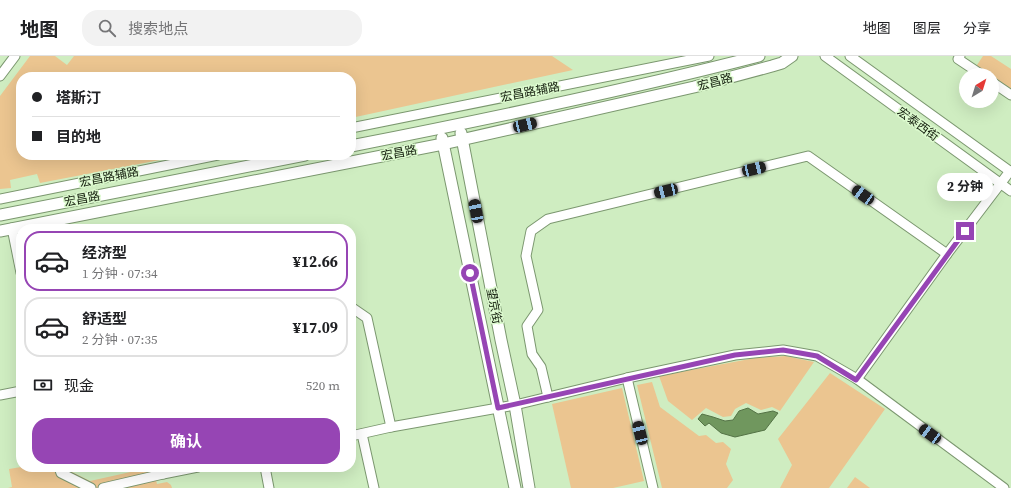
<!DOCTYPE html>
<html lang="zh">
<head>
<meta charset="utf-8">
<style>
	body { margin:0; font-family:"Source Serif 4","Noto Sans SC",serif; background:#f2f2f2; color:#202124; height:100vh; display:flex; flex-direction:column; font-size:15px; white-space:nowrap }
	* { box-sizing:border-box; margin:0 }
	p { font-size:13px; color:#757577 }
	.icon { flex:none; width:22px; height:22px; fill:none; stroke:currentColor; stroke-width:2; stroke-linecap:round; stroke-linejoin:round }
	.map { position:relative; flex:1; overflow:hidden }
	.side { position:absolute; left:16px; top:168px; width:340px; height:248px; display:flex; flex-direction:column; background:#fff; border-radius:16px; box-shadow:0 4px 16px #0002 }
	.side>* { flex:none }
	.top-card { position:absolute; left:16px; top:16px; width:340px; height:88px; border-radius:16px; box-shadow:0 4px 16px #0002; display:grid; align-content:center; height:88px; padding:0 16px; background:#fff }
	.needle { width:26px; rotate:38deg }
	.controls { position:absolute; left:959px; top:12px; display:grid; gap:8px }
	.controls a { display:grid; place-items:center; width:40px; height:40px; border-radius:50%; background:#fff; box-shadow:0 4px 16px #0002; font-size:20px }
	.end { position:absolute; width:18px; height:18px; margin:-9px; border:5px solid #9645b4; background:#fff; box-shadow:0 0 0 2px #fff }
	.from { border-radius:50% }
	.bubble { position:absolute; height:28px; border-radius:14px; background:#fff; box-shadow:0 4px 16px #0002; font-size:13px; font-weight:700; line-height:28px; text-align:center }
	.car { position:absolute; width:12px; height:24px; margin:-12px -6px; border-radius:5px; box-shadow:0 0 3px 1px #0007; background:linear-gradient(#222 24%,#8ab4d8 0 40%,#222 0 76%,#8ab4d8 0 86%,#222 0) }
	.top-card b { display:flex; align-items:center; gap:14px; height:38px; font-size:15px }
	.top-card b+b { border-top:1px solid #e0e0e0 }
	.top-card i { width:10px; height:10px; background:#202124 }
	ul { padding:7px 0 0; list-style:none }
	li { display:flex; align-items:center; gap:12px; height:60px; margin:0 8px 6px; padding:0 8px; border:2px solid #e0e0e0; border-radius:16px }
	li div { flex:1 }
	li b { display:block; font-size:15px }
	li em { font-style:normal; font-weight:700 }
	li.selected { border-color:#9645b4 }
	li>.icon { width:36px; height:36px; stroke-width:1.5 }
	.pay { display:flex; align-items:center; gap:10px; height:44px; padding:0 16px; font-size:15px }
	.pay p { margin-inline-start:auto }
	.cta { display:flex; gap:8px; margin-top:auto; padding:8px 16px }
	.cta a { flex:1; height:46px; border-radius:16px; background:#9645b4; color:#fff; font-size:16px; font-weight:700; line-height:46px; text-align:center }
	header { display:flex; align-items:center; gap:24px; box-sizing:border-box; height:56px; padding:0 20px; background:#fff; border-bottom:1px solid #e0e0e0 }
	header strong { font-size:19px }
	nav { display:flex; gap:22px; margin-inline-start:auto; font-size:14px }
	.search { width:280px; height:36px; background:#f2f2f2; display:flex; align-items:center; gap:10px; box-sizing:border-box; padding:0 14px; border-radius:16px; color:#757577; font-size:15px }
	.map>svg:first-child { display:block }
</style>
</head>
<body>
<header>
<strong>地图</strong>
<div class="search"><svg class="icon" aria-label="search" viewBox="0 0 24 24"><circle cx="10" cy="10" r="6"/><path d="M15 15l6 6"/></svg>搜索地点</div>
<nav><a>地图</a><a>图层</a><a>分享</a></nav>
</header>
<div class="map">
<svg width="1011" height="432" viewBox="0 0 1011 432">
	<rect width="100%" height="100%" fill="#cfedc1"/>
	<g fill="#ebc590">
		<polygon points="30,0 55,0 67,9 74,0 552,0 573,14 351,62 351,21 21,21 21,99 186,99 40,127 37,118 10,124 11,132 0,133 0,40"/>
		<polygon points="983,0 991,0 1011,13 1011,36 992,24 992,19 985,19 975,12"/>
		<polygon points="786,300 814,306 780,355 772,351 761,354 746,347 735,353 731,360 723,361 706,352 692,364 668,345 659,320 755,302"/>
		<polygon points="830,317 885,353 829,432 780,432 792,409 778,383"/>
		<polygon points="652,326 660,351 699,380 706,379 716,387 723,386 731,393 726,408 733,424 727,432 662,432 637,329"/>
		<polygon points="622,332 644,425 613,432 571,432 552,348"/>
		<polygon points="21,411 71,411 72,416 90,425 153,411 157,428 167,426 171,429 172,432 8,432 12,431 9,413"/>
		<polygon points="855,421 870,432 847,432"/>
	</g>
	<polygon fill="#70975e" stroke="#547346" points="748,352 758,358 773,355 778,357 765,374 735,381 721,377 709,367 705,370 698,363 702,358 713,361 725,365 733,364 739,355"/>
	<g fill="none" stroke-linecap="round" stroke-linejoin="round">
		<defs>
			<g id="minor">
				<polyline points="825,0 1011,135"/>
				<polyline points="850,0 1011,116"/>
				<polyline points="960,0 958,3 982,19"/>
				<polyline points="0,20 15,0"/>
				<polyline points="992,26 1011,39"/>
				<polyline points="351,72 709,0"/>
				<polyline points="0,143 218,99"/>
				<polyline points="12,172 21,217"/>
				<polyline points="351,251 367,262 391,371"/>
				<polyline points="627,322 653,432"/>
				<polyline points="857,323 947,198 1010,115"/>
				<polyline points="0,339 21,335"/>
				<polyline points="548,341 541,311 532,298 527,270 538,254 526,200 531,175 548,163 808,100 947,198"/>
				<polyline points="362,378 374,432"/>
				<polyline points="351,380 391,371 515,349 627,322 735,299 783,294 817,300 857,323 1004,432"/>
				<polyline points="59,411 61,417 91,432"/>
				<polyline points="162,411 163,418 198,411"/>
				<polyline points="265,411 269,432"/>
				<polyline points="103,432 163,418"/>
			</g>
			<g id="major">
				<polyline points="461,77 501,284 515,349 529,432"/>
				<polyline points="442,82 515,432"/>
				<path d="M351 90C488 63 624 35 759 0"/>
				<polyline points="0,159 305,99"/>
				<polyline points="0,175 443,88 694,31 772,10 782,7 792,0"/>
			</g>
		</defs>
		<use href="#minor" stroke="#7b976f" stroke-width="11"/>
		<use href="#major" stroke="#7b976f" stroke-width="13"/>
		<use href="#minor" stroke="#fff" stroke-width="9"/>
		<use href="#major" stroke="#fff" stroke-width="11"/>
	</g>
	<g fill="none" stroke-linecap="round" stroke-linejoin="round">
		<polyline stroke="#9645b4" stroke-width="5" points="470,217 498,352 735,299 783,294 817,300 856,324 965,175"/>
	</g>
	<g text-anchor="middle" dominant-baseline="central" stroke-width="3" stroke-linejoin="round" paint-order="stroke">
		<g font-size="12" fill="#141e0e" stroke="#dcface">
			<text transform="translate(715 26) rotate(-15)">宏昌路</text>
			<text transform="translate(530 36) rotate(-11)">宏昌路辅路</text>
			<text transform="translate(918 68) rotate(36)">宏泰西街</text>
			<text transform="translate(399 97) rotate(-11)">宏昌路</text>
			<text transform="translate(109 121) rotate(-11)">宏昌路辅路</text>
			<text transform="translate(82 143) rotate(-11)">宏昌路</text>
			<text transform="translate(494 250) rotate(79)">望京街</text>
		</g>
	</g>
</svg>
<div class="controls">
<a><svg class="needle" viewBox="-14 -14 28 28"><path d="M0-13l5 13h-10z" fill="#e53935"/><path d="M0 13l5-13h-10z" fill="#757577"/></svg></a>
</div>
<i class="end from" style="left:470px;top:217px"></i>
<i class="end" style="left:965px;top:175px"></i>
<div class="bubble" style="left:937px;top:117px;width:56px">2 分钟</div>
<i class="car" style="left:525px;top:69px;rotate:77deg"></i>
<i class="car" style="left:754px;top:113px;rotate:77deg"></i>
<i class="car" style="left:666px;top:135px;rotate:257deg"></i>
<i class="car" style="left:863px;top:139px;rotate:305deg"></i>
<i class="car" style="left:476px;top:155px;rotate:349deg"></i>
<i class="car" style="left:640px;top:377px;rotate:346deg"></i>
<i class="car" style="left:930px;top:378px;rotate:306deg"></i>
<div class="top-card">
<b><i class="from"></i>塔斯汀</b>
<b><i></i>目的地</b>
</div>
<section class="side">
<ul>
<li class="selected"><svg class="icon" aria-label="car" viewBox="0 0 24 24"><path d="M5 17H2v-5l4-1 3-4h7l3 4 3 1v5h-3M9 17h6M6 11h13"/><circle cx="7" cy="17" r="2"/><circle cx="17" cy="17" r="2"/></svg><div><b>经济型</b><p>1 分钟 · 07:34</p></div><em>¥12.66</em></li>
<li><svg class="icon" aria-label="car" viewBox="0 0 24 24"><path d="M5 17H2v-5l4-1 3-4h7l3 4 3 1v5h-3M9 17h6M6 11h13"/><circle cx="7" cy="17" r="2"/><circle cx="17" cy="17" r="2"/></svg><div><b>舒适型</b><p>2 分钟 · 07:35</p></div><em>¥17.09</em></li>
</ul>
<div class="pay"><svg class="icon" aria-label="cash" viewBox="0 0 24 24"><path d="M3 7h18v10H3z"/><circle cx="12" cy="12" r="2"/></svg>现金<p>520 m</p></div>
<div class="cta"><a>确认</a></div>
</section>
</div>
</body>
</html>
